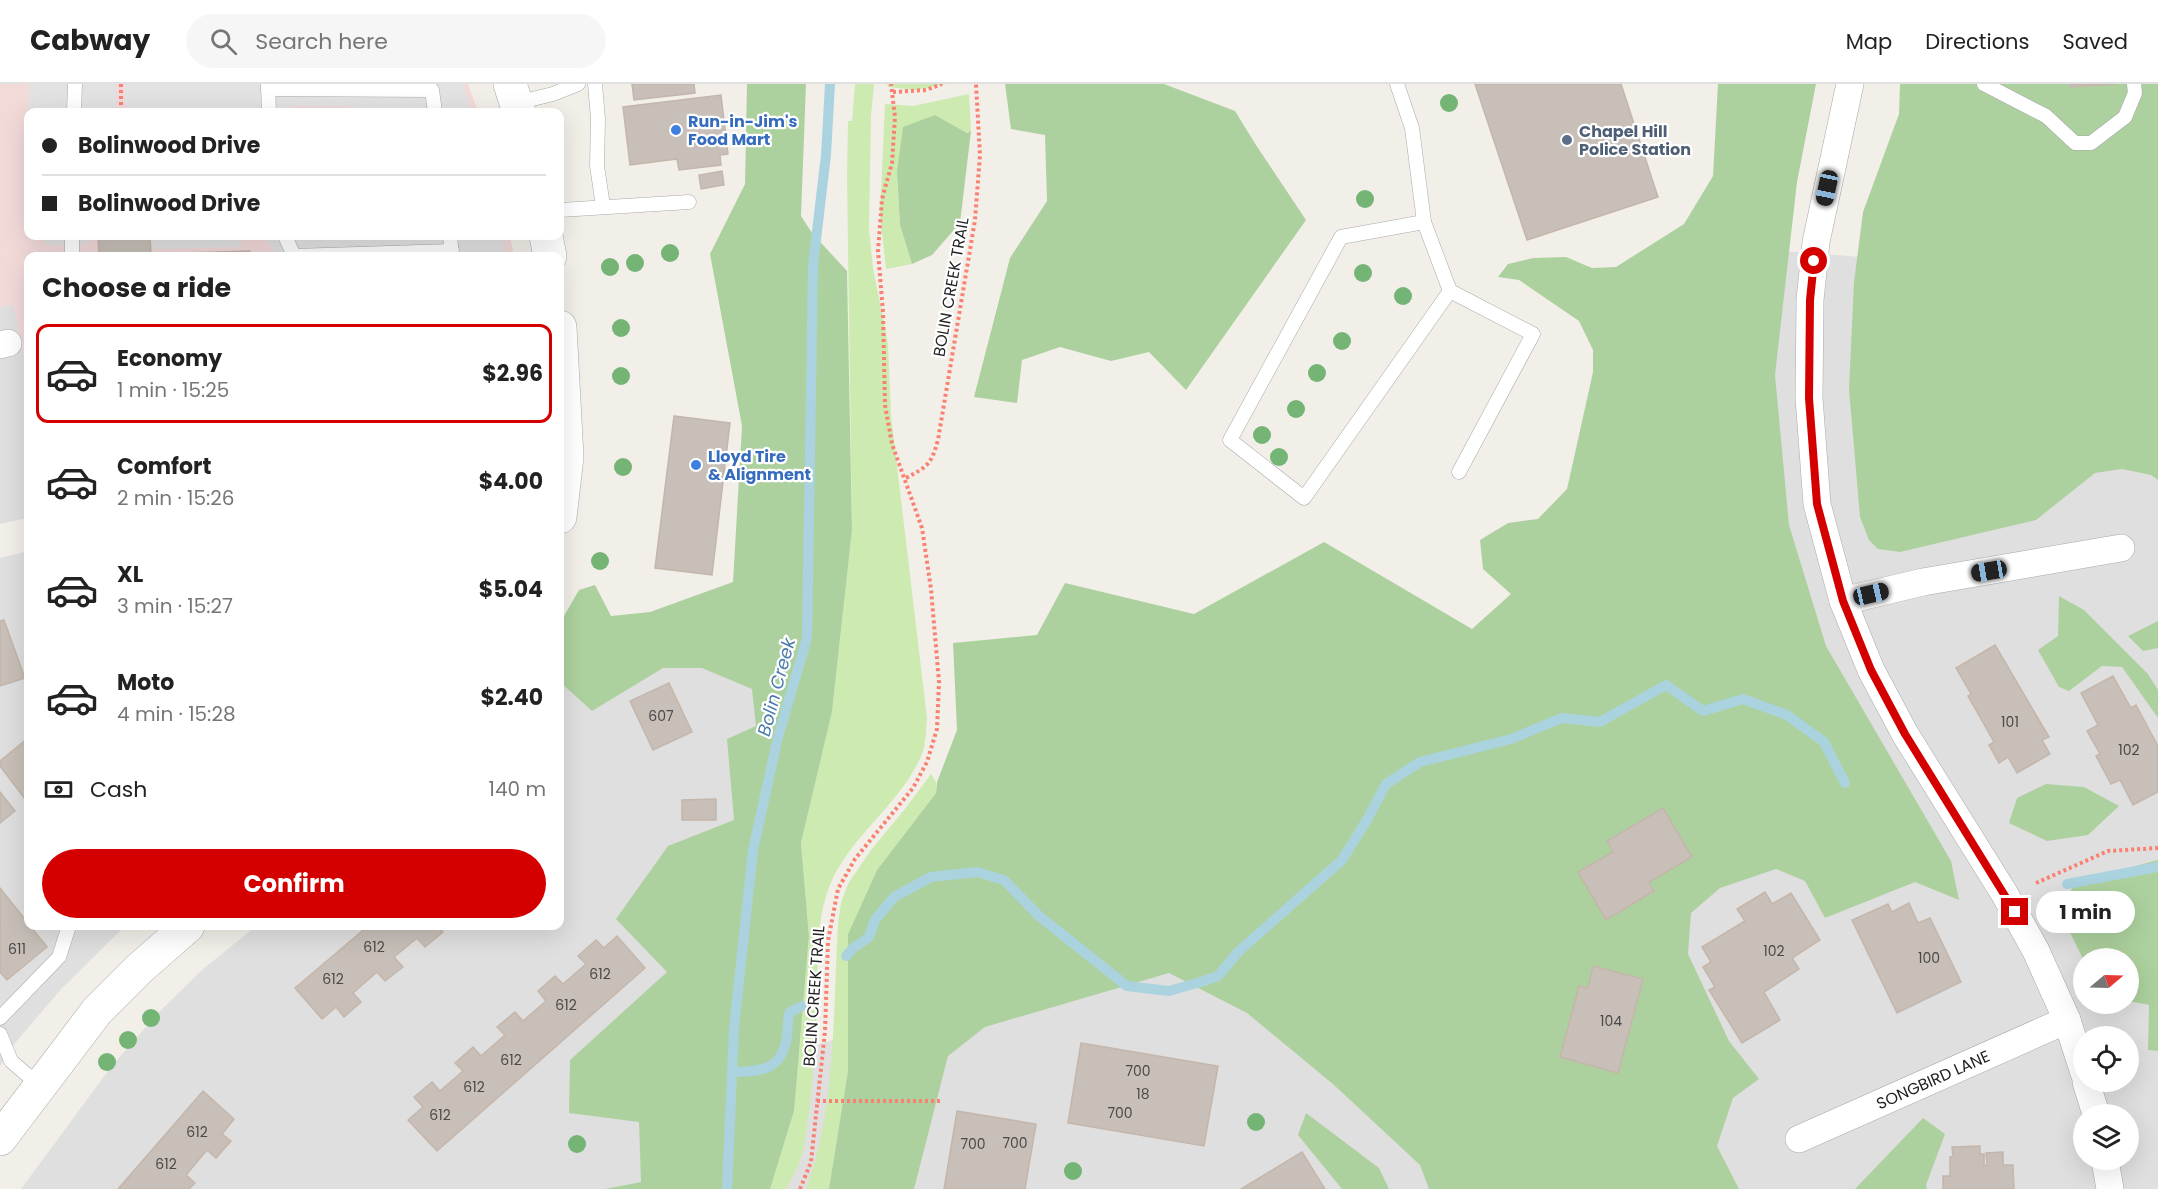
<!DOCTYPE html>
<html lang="en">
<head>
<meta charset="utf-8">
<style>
	body { margin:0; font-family:Poppins,sans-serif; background:#f6f6f6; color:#222; height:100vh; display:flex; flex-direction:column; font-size:22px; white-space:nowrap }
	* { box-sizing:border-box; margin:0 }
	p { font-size:20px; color:#767676 }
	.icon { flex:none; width:33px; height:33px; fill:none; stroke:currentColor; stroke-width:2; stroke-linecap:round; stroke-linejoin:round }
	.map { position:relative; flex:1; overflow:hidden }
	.drawer { position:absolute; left:24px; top:168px; width:540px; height:678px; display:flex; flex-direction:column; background:#fff; border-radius:12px; box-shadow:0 6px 24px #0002 }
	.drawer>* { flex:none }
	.banner { position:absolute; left:24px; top:24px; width:540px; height:132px; border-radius:12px; box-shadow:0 6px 24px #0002; display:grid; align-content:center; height:132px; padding:0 18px; background:#fff }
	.needle { width:39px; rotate:71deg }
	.controls { position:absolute; left:2073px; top:864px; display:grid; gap:12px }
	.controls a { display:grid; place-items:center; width:66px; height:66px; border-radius:50%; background:#fff; box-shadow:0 6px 24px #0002; font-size:30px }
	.end { position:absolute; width:27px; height:27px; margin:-14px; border:8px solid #d40000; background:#fff; box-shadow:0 0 0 3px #fff }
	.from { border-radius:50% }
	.bubble { position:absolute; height:42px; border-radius:21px; background:#fff; box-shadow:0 6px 24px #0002; font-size:20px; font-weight:700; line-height:42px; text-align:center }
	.car { position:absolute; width:18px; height:36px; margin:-18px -9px; border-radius:8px; box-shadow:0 0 4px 2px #0007; background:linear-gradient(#222 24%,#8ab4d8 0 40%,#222 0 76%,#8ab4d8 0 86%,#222 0) }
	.banner b { display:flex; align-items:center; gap:21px; height:57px; font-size:22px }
	.banner b+b { border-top:2px solid #e0e0e0 }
	.banner i { width:15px; height:15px; background:#222 }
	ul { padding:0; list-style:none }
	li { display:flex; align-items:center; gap:18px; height:99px; margin:0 12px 9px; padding:0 6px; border:3px solid transparent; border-radius:12px }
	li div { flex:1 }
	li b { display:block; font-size:22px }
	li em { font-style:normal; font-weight:700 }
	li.current { border-color:#d40000 }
	li>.icon { width:54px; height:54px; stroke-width:1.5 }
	h2 { padding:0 18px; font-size:27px; line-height:72px }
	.pay { display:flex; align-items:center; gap:15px; height:66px; padding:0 18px; font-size:22px }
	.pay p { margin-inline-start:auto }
	.button { display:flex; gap:12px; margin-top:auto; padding:12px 18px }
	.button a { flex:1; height:69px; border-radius:36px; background:#d40000; color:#fff; font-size:24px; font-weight:700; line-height:69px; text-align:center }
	header { display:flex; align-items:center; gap:36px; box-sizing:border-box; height:84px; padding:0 30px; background:#fff; border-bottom:2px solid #e0e0e0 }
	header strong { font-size:28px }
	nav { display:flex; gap:33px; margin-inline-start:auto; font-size:21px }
	.search { width:420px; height:54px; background:#f6f6f6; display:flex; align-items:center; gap:15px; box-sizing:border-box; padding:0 21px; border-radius:33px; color:#767676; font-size:22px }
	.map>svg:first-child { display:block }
</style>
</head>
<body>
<header>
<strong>Cabway</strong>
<div class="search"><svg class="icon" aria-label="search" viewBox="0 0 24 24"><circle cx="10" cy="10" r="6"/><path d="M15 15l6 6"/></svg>Search here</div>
<nav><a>Map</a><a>Directions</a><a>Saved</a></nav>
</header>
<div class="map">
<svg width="2158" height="1105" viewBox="0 0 2158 1105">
	<rect width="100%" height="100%" fill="#f2efe9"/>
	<g fill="#e0dfdf" fill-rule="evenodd">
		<path d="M1773 166 1861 173 2158 188V1105H21L111 983 158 929 202 886 256 842H560V560L801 493 741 984 1507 751 1768 352ZM2084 874H2128V920H2084ZM2084 952H2128V998H2084ZM2084 1030H2128V1076H2084Z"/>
		<polygon points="13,220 28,288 28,434 0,440 0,223"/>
		<polygon points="28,467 28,842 125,842 62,904 15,959 0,982 0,474"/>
	</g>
	<polygon fill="#f2dad9" points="0,0 468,0 478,28 28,28 28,152 510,152 514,172 28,172 28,288 13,221 0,223"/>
	<g fill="#cdebb0">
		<path d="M855 0H874L871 32 869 146 873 184 888 260 891 331 927 634C926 645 926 660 922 670 900 723 845 754 827 809 816 843 818 882 817 918 815 966 812 1016 804 1063L798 1082 786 1105H770L794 1027 809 852 801 759 832 628 852 446 847 91 848 37H852Z"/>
		<polygon points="887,0 946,0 916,6 888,3"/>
		<polygon points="969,10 971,47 967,49 935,31 897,88 900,141 912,180 886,185 880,129 885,20 913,22"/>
		<path d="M931 690 936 698V709L877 786 848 850V987L829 1105H806C836 1025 833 925 838 840L841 819 848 800 871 766 905 725Z"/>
	</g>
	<g fill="#add19e">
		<polygon points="747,0 806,0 801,132 812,149 847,187 852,446 832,628 801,759 809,852 794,1027 770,1105 605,1105 641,1098 639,1038 569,1029 570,976 667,888 616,835 668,762 734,736 727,655 756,642 752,605 702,584 663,584 592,627 560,598 560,539 579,506 595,501 611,532 650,528 733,498 742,342 710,170 745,100"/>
		<polygon points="1005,0 1164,0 1235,27 1256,61 1306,136 1186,306 1149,268 1111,277 1060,263 1022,276 1017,319 974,313 1010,174 1047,117 1045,51 1011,45"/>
		<polygon points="1718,0 1816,0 1797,98 1775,291 1789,441 1826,562 1951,777 1959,816 1915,798 1825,834 1805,797 1776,785 1720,804 1691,829 1688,870 1729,957 1759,995 1733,1014 1717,1062 1739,1105 1429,1105 1420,1081 1334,1001 1247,929 1169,889 985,943 948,972 914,1105 829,1105 848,987 848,850 877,786 936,709 937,698 957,646 953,559 1037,551 1065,499 1194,530 1324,458 1472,545 1511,510 1483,485 1480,456 1508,439 1538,435 1567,405 1593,288 1593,266 1579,237 1519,196 1498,193 1508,180 1533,174 1566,173 1592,184 1616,183 1684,140 1713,92"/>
		<polygon points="1900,0 2158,0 2158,396 2151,391 2122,385 2095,389 2036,436 1900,468 1878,465 1869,456 1860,433 1849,305 1854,198 1863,128 1899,30"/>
		<polygon points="935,31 967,49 971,47 960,139 932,171 912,180 900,141 897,88 903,43"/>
		<polygon points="2059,512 2084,526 2148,590 2158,606 2158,634 2122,583 2102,582 2069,607 2059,603 2038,566 2058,552"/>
		<polygon points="2158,537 2158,564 2143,567 2128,552"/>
		<polygon points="2046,700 2084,703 2119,722 2088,751 2047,757 2009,739 2017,714"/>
		<polygon points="2158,776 2158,967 2148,966 2149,921 2129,917 2128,874 2083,875 2059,826 2076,798"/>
		<polygon points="1306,1029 1379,1084 1389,1105 1342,1105 1298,1051"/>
		<polygon points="1923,1034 1945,1050 1926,1101 1927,1105 1855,1105"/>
	</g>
	<g fill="#e2e2e2">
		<polygon points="30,0 116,0 116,28 28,28 28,67 26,54"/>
		<polygon points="124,0 463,0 472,28 351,28 351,22 291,22 291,28 125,28"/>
		<polygon points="44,152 89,152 89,160 46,161"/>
		<polygon points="151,152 241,152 241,163 152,165"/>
		<polygon points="263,152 503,152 505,164 501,172 274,172 274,166"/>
	</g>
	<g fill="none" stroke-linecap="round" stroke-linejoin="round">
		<g stroke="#aad3df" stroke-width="10">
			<polyline points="2067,800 2158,783"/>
			<polyline points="846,872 852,865 869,853 875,836 894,813 931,793 977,788 1004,796 1039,832 1127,902 1169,907 1204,897 1218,892 1238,868 1342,776 1368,734 1386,700 1420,678 1511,655 1562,634 1600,638 1666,601 1703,627 1743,615 1787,631 1824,658 1845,699"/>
			<path d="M733 988C763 988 783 985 787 951 788 942 787 936 790 928L802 922"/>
			<polyline points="727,1105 734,944 753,766 778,653 807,554 813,181 826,71 830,0"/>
		</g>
	</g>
	<g fill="#c7bfb8" stroke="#c4b6ab" stroke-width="1.5">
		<polygon points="632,0 694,0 695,9 634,16"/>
		<polygon points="1475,0 1621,0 1658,113 1527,156"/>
		<polygon points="2070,0 2116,0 2070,3"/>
		<polygon points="721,11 728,70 720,71 721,81 679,86 677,75 630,81 623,23"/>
		<polygon points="722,87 724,101 701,105 699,91"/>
		<polygon points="98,152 150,152 151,170 250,167 250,172 99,172"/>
		<polygon points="674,332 730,339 712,491 655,484"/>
		<polygon points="4,536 25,594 0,602 0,537"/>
		<polygon points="1995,561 2049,653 2042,656 2050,670 2017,689 2008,673 1999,679 1989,661 1994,658 1968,612 1971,610 1956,584"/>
		<polygon points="2113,592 2131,624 2136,621 2158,662 2158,708 2133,721 2120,696 2111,700 2096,672 2100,670 2087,647 2098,641 2081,609"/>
		<polygon points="669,599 692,648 653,666 630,617"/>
		<polygon points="28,654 28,719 0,682 0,677"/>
		<polygon points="0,708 15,727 0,739"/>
		<polygon points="716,715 716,736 682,736 682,716"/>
		<polygon points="1663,724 1692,773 1649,798 1654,807 1606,836 1578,788 1613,768 1607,757"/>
		<polygon points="0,804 47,863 7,896 0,888"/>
		<polygon points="1765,808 1772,820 1791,809 1820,856 1792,874 1799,885 1764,908 1780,936 1742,959 1709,906 1715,903 1703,883 1711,878 1702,863 1745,837 1737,825"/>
		<polygon points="1909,819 1918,839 1930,834 1961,898 1897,929 1852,836 1888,820 1892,828"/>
		<polygon points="368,842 437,842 443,848 425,863 417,854 394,873 403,883 385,897 377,888 353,909 361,918 344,933 336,923 322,935 295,904"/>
		<polygon points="617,852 645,884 437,1067 408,1036 423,1023 414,1013 432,998 440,1007 463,987 455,979 473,963 481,972 505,951 497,943 515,928 523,937 546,917 538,907 555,892 563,900 586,880 578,872 596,856 604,864"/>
		<polygon points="1593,882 1643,895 1618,989 1560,973 1579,902 1588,904"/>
		<polygon points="1081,959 1218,982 1204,1062 1068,1039"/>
		<polygon points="203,1007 234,1035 222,1050 231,1057 216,1074 207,1066 186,1091 195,1099 189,1105 118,1105"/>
		<polygon points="957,1027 1036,1040 1025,1105 944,1105"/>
		<polygon points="1980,1062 1980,1070 1984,1070 1984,1082 1987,1081 1986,1069 2003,1068 2003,1081 2013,1081 2014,1105 1943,1105 1943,1092 1950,1092 1950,1073 1953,1072 1952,1063"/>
		<polygon points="1302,1068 1325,1105 1241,1105"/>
	</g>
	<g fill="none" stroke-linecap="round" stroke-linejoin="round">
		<defs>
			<g id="service">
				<polyline points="268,0 269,28"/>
				<polyline points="595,0 598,35 597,82 603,122"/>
				<polyline points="1397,0 1412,44 1424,138 1450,207"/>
				<polyline points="1984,0 2046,32 2075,59 2091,59 2125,33 2135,9 2134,0"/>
				<polyline points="268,5 432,6 435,28"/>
				<polyline points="516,19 553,10 578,0"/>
				<polyline points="74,28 75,0"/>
				<polyline points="560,126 689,118"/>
				<polyline points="1424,138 1341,153 1230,356 1304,414 1450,207 1533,250 1459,388"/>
				<polyline points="72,152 72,172"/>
				<polyline points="285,152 294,172 452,167"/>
				<polyline points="450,152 452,172"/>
				<polyline points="0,934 59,873 69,842"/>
				<polyline points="0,950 11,977 40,1002"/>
			</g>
			<g id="minor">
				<polyline points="1850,0 1816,158 1810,216 1809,314 1817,420 1843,517 1871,586 1905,650 2004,809 2036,867 2067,936 2084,989"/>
				<polyline points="0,261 8,259"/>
				<polyline points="1843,517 1923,498 2121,464"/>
				<polyline points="2086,998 2096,1030"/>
				<polyline points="1799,1055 2067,936"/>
				<polyline points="2105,1076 2110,1105"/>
			</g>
			<g id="tertiary">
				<polyline points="510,0 519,28"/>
				<polyline points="546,152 550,172"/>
				<polyline points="560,243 567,373 560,433"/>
				<polyline points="0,1055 97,927 139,885 188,842"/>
			</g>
		</defs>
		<use href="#service" stroke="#a9a9a9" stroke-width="15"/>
		<use href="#minor" stroke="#a9a9a9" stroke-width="28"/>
		<use href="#tertiary" stroke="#a9a9a9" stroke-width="34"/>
		<g stroke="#fa8072" stroke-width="4" stroke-dasharray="3 3" stroke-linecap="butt">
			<polyline points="121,0 121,28"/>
			<polyline points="893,8 926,6 942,0"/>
			<path d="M906 394C928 382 931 381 938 356L975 136 980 71 976 0"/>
			<polyline points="2036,799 2108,767 2158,764"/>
			<polyline points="817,1017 943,1017"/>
			<polyline points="800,1105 811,1078 825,947 828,857 838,805 855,775 913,704 927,678 937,645 939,598 931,505 922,444 892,360 885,321 883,228 878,167 882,115 892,79 895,33 891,0"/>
		</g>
		<use href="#service" stroke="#fff" stroke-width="14"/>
		<use href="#minor" stroke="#fff" stroke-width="27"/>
		<use href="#tertiary" stroke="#fff" stroke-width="33"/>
	</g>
	<g fill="#74b475">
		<circle cx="1449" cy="19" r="9"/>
		<circle cx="1365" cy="115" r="9"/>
		<circle cx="670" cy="169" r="9"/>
		<circle cx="635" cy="179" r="9"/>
		<circle cx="610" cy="183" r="9"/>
		<circle cx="1363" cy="189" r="9"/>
		<circle cx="1403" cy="212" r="9"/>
		<circle cx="621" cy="244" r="9"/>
		<circle cx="1342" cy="257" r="9"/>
		<circle cx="1317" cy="289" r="9"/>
		<circle cx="621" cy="292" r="9"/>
		<circle cx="1296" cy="325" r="9"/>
		<circle cx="1262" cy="351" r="9"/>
		<circle cx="1279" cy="373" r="9"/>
		<circle cx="623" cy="383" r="9"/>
		<circle cx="600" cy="477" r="9"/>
		<circle cx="151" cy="934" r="9"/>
		<circle cx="128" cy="956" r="9"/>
		<circle cx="107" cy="978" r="9"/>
		<circle cx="1256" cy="1038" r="9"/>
		<circle cx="577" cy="1060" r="9"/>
		<circle cx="1073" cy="1087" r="9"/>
	</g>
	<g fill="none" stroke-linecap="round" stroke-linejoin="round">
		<polyline stroke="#d40000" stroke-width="8" points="1814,177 1810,216 1809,314 1817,420 1843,517 1871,586 1905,650 2015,828"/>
	</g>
	<g fill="#3f7fe0" stroke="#fff" stroke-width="2">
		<circle cx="676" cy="46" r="6"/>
		<circle cx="696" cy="381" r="6"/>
	</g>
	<circle fill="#5c6f8a" stroke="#fff" stroke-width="2" cx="1567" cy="56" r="6"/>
	<g text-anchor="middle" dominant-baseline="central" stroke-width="4.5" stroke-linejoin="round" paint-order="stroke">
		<g font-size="14" fill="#4b4948">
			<text x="661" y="632">607</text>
			<text x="2010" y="638">101</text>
			<text x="2129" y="666">102</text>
			<text x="374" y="863">612</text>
			<text x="17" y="865">611</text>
			<text x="1774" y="867">102</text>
			<text x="1929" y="874">100</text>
			<text x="600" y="890">612</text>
			<text x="333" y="895">612</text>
			<text x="566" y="921">612</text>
			<text x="1611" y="937">104</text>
			<text x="511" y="976">612</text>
			<text x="1138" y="987">700</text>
			<text x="474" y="1003">612</text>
			<text x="1143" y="1010">18</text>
			<text x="1120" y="1029">700</text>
			<text x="440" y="1031">612</text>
			<text x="197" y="1048">612</text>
			<text x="1015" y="1059">700</text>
			<text x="973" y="1060">700</text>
			<text x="166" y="1080">612</text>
		</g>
		<g font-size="16" font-weight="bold" fill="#366cbe" stroke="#fff" text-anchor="start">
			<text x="688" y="37">Run-in-Jim's<tspan x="688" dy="18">Food Mart</tspan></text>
			<text x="708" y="372">Lloyd Tire<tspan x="708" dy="18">&amp; Alignment</tspan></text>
		</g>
		<g font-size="16" font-weight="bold" fill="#4e5e75" stroke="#fff" text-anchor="start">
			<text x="1579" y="47">Chapel Hill<tspan x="1579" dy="18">Police Station</tspan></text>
		</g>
		<g font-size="16" fill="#222" stroke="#fff">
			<text transform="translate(951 203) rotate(-80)">BOLIN CREEK TRAIL</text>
			<text transform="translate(814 912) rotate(-86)">BOLIN CREEK TRAIL</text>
			<text transform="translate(1933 996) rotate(-24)">SONGBIRD LANE</text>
		</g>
		<g font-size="18" font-style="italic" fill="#4a7aab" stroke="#fff">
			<text transform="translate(776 603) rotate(-75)">Bolin Creek</text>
		</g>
	</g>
</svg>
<div class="controls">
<a><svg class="needle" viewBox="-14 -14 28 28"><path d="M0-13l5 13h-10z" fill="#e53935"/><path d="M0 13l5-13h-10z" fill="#767676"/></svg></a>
<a><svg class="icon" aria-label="locate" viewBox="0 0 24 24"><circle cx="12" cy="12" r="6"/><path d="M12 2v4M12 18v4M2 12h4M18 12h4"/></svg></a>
<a><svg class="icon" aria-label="layers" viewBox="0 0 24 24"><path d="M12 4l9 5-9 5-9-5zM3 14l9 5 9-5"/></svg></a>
</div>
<i class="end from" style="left:1814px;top:177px"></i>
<i class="end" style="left:2015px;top:828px"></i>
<div class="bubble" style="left:2036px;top:807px;width:99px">1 min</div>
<i class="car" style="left:1827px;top:104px;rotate:192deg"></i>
<i class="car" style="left:1989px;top:487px;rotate:260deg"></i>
<i class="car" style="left:1871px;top:510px;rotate:77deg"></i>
<div class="banner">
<b><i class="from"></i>Bolinwood Drive</b>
<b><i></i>Bolinwood Drive</b>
</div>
<section class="drawer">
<h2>Choose a ride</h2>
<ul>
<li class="current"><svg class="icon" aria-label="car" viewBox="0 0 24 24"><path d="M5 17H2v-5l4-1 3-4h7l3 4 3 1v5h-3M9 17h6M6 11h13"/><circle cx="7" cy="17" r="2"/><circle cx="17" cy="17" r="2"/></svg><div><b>Economy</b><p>1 min · 15:25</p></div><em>$2.96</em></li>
<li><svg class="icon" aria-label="car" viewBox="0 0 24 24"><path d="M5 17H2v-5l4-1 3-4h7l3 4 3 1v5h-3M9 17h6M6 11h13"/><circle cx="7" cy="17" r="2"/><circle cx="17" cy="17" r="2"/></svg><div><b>Comfort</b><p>2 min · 15:26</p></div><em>$4.00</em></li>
<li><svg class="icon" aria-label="car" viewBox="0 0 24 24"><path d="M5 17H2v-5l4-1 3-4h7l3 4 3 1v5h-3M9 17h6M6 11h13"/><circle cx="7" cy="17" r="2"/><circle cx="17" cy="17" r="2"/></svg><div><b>XL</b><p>3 min · 15:27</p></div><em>$5.04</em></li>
<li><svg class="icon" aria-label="car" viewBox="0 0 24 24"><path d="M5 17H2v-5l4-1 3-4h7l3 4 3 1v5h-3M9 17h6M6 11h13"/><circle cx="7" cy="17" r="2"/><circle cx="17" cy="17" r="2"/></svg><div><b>Moto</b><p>4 min · 15:28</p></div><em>$2.40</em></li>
</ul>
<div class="pay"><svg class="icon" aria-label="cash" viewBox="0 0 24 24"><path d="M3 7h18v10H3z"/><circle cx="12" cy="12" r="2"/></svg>Cash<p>140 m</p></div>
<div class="button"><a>Confirm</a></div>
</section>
</div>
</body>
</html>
